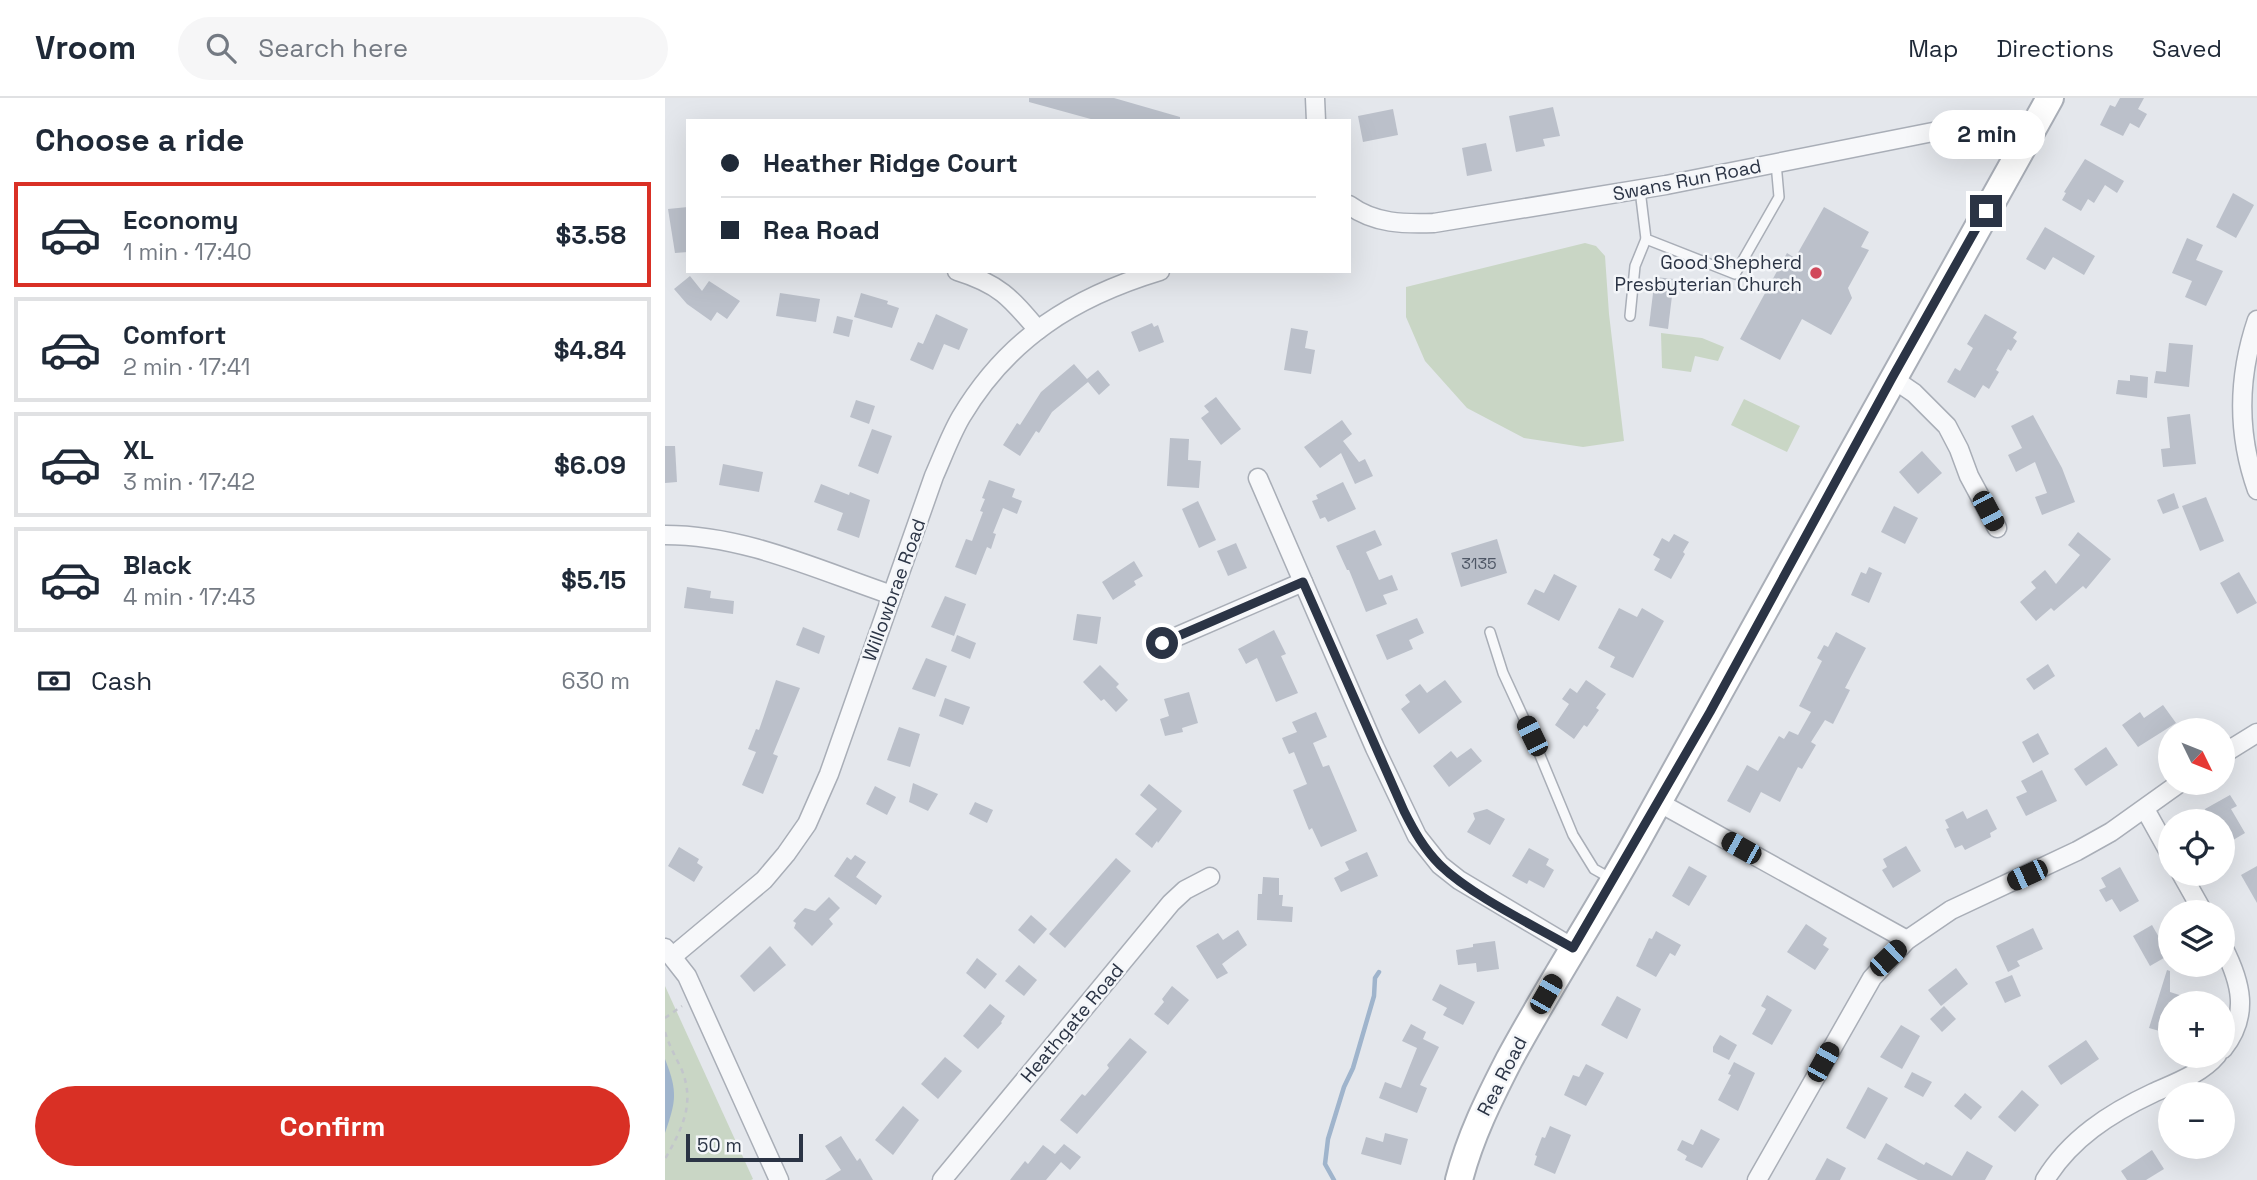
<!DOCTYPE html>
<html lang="en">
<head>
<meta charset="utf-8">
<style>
	body { margin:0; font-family:"Space Grotesk",sans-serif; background:#f6f6f7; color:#1f2937; height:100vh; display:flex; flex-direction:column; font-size:26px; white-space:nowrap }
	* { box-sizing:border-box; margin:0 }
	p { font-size:23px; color:#747a83 }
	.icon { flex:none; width:38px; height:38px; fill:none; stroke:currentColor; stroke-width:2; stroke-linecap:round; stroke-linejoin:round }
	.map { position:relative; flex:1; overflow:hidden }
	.details { display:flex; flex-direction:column; background:#fff; width:665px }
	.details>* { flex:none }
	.top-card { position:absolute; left:21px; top:21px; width:665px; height:154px; border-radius:0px; box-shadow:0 7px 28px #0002; display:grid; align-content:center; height:154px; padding:0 35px; background:#fff }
	.needle { width:46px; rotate:133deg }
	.fabs { position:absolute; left:1493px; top:620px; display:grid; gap:14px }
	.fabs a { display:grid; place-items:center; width:77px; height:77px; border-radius:50%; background:#fff; box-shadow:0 7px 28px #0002; font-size:35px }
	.scale { position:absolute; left:21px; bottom:18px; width:117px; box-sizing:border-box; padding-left:7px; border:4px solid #2b3445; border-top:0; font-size:19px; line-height:24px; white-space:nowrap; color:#2b3445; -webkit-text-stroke:5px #f4f6f9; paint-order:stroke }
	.end { position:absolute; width:32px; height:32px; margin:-16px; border:9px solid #2b3445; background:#fff; box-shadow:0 0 0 4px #fff }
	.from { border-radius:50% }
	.bubble { position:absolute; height:49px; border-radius:24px; background:#fff; box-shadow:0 7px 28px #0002; font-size:23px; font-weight:700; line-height:49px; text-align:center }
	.car { position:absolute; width:21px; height:42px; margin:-21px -10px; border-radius:9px; box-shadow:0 0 5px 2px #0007; background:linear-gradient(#222 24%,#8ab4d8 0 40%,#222 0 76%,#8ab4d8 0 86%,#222 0) }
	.top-card b { display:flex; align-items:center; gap:24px; height:66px; font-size:26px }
	.top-card b+b { border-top:2px solid #e0e1e3 }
	.top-card i { width:18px; height:18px; background:#1f2937 }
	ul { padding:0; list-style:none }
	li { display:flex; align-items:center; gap:21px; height:105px; margin:0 14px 10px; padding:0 21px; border:4px solid #e0e1e3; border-radius:0px }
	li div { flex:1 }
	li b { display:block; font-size:26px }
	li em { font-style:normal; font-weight:700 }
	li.active { border-color:#d93025 }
	li>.icon { width:63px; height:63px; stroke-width:1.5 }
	h2 { padding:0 35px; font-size:32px; line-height:84px }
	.pay { display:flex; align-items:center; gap:18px; height:77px; padding:0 35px; font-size:26px }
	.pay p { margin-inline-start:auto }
	.action { display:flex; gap:14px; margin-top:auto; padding:14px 35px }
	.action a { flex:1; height:80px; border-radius:42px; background:#d93025; color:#fff; font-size:28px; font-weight:700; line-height:80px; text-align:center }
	header { display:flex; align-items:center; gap:42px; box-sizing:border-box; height:98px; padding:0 35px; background:#fff; border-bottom:2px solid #e0e1e3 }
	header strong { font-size:33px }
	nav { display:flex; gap:38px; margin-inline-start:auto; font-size:24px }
	.search { width:490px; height:63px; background:#f6f6f7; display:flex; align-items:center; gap:18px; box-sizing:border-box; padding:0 24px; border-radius:38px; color:#747a83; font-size:26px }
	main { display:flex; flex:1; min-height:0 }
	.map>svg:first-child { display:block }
</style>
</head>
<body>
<header>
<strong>Vroom</strong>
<div class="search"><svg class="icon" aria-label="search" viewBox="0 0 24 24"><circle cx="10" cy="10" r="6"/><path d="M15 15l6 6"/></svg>Search here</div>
<nav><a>Map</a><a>Directions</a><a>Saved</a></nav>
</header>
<main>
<section class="details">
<h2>Choose a ride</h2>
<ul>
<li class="active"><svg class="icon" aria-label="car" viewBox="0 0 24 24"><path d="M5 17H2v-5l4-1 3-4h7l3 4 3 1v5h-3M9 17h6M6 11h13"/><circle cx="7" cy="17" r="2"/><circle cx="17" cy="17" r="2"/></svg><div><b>Economy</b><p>1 min · 17:40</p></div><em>$3.58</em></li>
<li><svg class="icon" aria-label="car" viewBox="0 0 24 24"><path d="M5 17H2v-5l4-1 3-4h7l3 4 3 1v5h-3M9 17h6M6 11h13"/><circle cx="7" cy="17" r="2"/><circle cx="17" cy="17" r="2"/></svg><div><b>Comfort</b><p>2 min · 17:41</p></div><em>$4.84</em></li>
<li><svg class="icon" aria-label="car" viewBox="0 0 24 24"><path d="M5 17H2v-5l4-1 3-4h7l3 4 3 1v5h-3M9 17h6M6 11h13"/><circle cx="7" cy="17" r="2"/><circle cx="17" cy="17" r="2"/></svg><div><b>XL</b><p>3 min · 17:42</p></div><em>$6.09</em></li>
<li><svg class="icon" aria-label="car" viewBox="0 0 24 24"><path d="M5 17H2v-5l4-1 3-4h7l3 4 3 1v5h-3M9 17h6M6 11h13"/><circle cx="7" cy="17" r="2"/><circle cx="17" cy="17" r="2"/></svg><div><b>Black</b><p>4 min · 17:43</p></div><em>$5.15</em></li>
</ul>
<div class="pay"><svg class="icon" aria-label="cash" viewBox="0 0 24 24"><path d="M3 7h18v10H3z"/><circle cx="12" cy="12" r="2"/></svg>Cash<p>630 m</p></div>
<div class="action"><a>Confirm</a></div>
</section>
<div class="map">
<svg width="1592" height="1082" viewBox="0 0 1592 1082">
	<rect width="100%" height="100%" fill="#e4e7ec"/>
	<g fill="#c9d6c5">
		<polygon points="920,145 931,148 940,158 944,216 959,343 918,349 859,340 802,310 760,263 741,219 741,189"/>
		<polygon points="996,235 1037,240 1059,249 1053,263 1030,258 1026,274 997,270"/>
		<polygon points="1079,301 1135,328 1122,354 1066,327"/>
		<polygon points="0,888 88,1081 86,1082 0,1082"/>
	</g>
	<path fill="#9fb4cc" d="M0 961C13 994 11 1003 0 1035Z"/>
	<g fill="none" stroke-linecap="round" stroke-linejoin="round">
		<polyline stroke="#9fb4cc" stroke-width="4.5" points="669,1082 660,1066 663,1041 679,989 688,970 709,898 710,880 714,874"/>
	</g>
	<g fill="#bbc0ca">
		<polygon points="364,0 449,0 515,19 515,23 433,23 364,4"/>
		<polygon points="1455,0 1479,0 1473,11 1482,16 1474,30 1465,25 1458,38 1435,27 1445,7 1450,9"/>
		<polygon points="888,9 895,38 878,41 880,48 851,54 844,18"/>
		<polygon points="728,11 733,37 698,44 693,18"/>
		<polygon points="821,45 827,73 802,78 797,50"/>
		<polygon points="1420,61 1459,83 1452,95 1440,87 1429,105 1423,101 1416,113 1397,102 1401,95 1399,94"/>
		<polygon points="1568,95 1589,107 1571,140 1551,129"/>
		<polygon points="23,109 23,154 10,155 3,111"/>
		<polygon points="1159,109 1204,134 1196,149 1204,152 1183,190 1187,200 1166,237 1137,221 1115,262 1075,241 1122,155 1130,160"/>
		<polygon points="1380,129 1430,158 1419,177 1388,159 1380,172 1361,161"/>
		<polygon points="1522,140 1538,147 1531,162 1558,173 1541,208 1520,199 1527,183 1507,175"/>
		<polygon points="25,178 37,193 44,183 75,203 62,221 52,214 46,223 22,206 9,191"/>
		<polygon points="990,179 1009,181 1003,231 984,228"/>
		<polygon points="115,195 155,201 151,224 111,218"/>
		<polygon points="196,195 223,203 222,206 234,210 227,230 189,219"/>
		<polygon points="271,216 303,231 294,252 279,246 268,272 245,262 253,244 258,246"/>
		<polygon points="1320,216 1352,234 1348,240 1352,243 1346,253 1343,251 1331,272 1334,274 1324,291 1318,287 1310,300 1282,284 1290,270 1295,273 1308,250 1302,246"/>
		<polygon points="172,218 188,222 184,239 168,235"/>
		<polygon points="487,225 489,229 493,227 499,244 474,254 466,234"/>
		<polygon points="626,230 643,233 640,250 650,252 646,276 619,272"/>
		<polygon points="1504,245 1528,247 1524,289 1489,285 1491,273 1501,274"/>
		<polygon points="409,266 422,281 433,272 445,287 434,297 423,284 387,314 374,335 371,333 355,358 338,347 352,325 355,327 376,294"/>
		<polygon points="1465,277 1483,279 1482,300 1451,296 1453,282 1465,283"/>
		<polygon points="551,299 576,331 556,347 536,320 544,314 539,308"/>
		<polygon points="191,302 210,308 204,326 185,319"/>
		<polygon points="1525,316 1531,366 1498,369 1496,351 1505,350 1502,319"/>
		<polygon points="1368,317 1397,370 1410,404 1377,417 1370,399 1382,395 1370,364 1351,374 1343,357 1357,350 1346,328"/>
		<polygon points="677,322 687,336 678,343 694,364 700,361 708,378 690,386 676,355 655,370 639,349"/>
		<polygon points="207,331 227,338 213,376 193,368"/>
		<polygon points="505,340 524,341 523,362 536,363 534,390 502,388"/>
		<polygon points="0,348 10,348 12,384 0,385"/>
		<polygon points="1257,353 1277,375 1253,396 1234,374"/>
		<polygon points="58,366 98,374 94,394 54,387"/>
		<polygon points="324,382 350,391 347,399 357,403 352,416 338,410 328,435 331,436 326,451 322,449 311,477 290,469 301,441 307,443 318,414 315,413 320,401 317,400"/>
		<polygon points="678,384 691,411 663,424 660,419 655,421 647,403 653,401 651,397"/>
		<polygon points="156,386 184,397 185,394 205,402 194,440 172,432 178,415 149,404"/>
		<polygon points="1509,395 1514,410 1498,416 1492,402"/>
		<polygon points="1541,399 1559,443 1535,453 1517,408"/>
		<polygon points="533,403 551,442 534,450 517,411"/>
		<polygon points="1229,408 1253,420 1240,446 1216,434"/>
		<polygon points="710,432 717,447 701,454 714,482 727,477 733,492 718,497 722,506 701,514 684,472 682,472 671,448"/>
		<polygon points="1413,434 1446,461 1421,491 1418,488 1389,513 1386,510 1371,523 1355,504 1371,490 1366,484 1380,472 1391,486 1415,457 1403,447"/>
		<polygon points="1009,436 1024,444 1018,454 1020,456 1006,481 989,472 995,461 988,457 997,440 1004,444"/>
		<polygon points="832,441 842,475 796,489 786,455"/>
		<polygon points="571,445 582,470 563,478 552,453"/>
		<polygon points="469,463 478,478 469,483 471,487 448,502 437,484"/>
		<polygon points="1204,469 1217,475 1204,505 1186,497 1196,474 1201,476"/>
		<polygon points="1574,474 1592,505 1572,516 1555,485"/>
		<polygon points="889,476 912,488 894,523 862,506 870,491 879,495"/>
		<polygon points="22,489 46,493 45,500 69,503 68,516 19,510"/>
		<polygon points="280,498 301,506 289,538 266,529"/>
		<polygon points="954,510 972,519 977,510 999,523 968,580 945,569 950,559 933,550"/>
		<polygon points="412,516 436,519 432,546 408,542"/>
		<polygon points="752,520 759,535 744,542 748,551 722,562 711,537"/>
		<polygon points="138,529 160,538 154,556 131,547"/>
		<polygon points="609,532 621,556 616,558 633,595 611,604 592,560 581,566 573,551"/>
		<polygon points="1171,534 1201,550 1180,590 1185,592 1168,626 1160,622 1146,644 1151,647 1137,671 1133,669 1115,704 1096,694 1085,715 1062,703 1082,667 1093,673 1114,638 1119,641 1124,633 1133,637 1146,614 1134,608 1157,563 1152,560 1159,547 1163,549"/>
		<polygon points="292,537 311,545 305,561 286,553"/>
		<polygon points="261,560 282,568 270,599 247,591"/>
		<polygon points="1383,566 1390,578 1369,592 1361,581"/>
		<polygon points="435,567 454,586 451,589 463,602 451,614 439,601 436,603 418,584"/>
		<polygon points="111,582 135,590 108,656 113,658 98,696 77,687 91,654 83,651 91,631 94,632"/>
		<polygon points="780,582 797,604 754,636 736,611 745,604 740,597 755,586 762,595"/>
		<polygon points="921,582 941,596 931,610 934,612 922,629 919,627 909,641 890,627 904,606 897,601 905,590 912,595"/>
		<polygon points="524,594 533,625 517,630 518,634 500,638 495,621 504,618 499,601"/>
		<polygon points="280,600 305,609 298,627 274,618"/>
		<polygon points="1498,607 1511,625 1473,649 1457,627 1475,614 1479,620"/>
		<polygon points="651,614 662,639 648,645 658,669 664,667 692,733 656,749 647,730 644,732 628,692 642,686 629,654 624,656 617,640 632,634 627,624"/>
		<polygon points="234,629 255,636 245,669 222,662"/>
		<polygon points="1373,635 1384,656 1368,665 1357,644"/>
		<polygon points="1441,649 1453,667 1421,688 1409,671"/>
		<polygon points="806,650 817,663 784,689 768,668 786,653 792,660"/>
		<polygon points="1377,672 1392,703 1361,718 1351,699 1362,694 1356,683"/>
		<polygon points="248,685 273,696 263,713 244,704"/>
		<polygon points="484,686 517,713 493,745 492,743 487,750 470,736 492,711 475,697"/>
		<polygon points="210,688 231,699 222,717 201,706"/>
		<polygon points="1565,697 1572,708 1566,711 1580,735 1558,748 1558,723 1543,723 1540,711"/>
		<polygon points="310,704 328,712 322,725 304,716"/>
		<polygon points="822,711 840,721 825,747 802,734 810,721 808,715"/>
		<polygon points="1322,711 1332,731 1325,735 1326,739 1300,752 1297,747 1290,750 1281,731 1284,730 1280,722 1298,713 1302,721"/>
		<polygon points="1241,748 1256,773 1228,790 1217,772 1222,769 1218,761"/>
		<polygon points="14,749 34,761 32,765 38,769 29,784 3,768"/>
		<polygon points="864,750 884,761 881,767 889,772 879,790 864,782 862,786 847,778"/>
		<polygon points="702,754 713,778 676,794 669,780 684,772 680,764"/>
		<polygon points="190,757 201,764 191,779 217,798 211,807 169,778 182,759 186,762"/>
		<polygon points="451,760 466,773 400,850 384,836"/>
		<polygon points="1024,768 1042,778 1024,808 1007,798"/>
		<polygon points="1592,768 1592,805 1576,777"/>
		<polygon points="1455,769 1474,803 1455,814 1447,801 1441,804 1434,792 1441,789 1436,780"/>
		<polygon points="598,779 614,780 614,797 618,797 617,808 628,809 627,824 592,822 593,796 597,796"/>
		<polygon points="164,799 175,810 164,821 168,826 147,848 129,830 131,825 128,823 140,810 150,813"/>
		<polygon points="366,817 382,831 369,846 353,832"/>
		<polygon points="1141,826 1162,840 1158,847 1164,851 1150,872 1122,854"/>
		<polygon points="1487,827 1504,857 1485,868 1468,838"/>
		<polygon points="1368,830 1378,851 1352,863 1355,868 1343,874 1331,848"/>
		<polygon points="573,832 582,847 557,866 563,875 552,881 531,848 553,835 558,842"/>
		<polygon points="991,833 1016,847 1010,858 1005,855 991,879 971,868 984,840 987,841"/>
		<polygon points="830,843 834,871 812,874 811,865 793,867 791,852 808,849 808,846"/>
		<polygon points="105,848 121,867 89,894 75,878"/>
		<polygon points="312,860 332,876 320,891 301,875"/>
		<polygon points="354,867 372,882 359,898 340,883"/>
		<polygon points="1291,870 1303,886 1276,908 1263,892"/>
		<polygon points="1502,872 1505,873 1505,894 1530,902 1529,905 1505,905 1505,936 1484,930"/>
		<polygon points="1347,877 1356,898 1340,905 1330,884"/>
		<polygon points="775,886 810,904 798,927 778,917 782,910 767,902"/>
		<polygon points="507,888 524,902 503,927 489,916 499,904 497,901"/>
		<polygon points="1102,897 1127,912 1107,947 1087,936 1101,911 1096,908"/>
		<polygon points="952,898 976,911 962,941 936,927"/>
		<polygon points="325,906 340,918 336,924 337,925 313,951 298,938"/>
		<polygon points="1279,908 1291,921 1277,934 1265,921"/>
		<polygon points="746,926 761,934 758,941 774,949 755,987 762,990 752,1015 714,1000 720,984 736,990 752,950 737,943"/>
		<polygon points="1236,927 1255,938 1237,971 1215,959"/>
		<polygon points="1055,937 1072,947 1064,962 1048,954 1048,949"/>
		<polygon points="465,940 482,954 412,1036 395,1022 417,996 420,998 444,970 442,967"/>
		<polygon points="1421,942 1434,961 1396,987 1383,968"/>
		<polygon points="280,959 297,973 273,1001 256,986"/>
		<polygon points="1069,964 1090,975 1073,1013 1053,1002 1066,977 1063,976"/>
		<polygon points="921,966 939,975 921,1008 899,997 908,977 914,979"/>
		<polygon points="1247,974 1267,984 1258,999 1239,989"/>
		<polygon points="1203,989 1223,1000 1200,1041 1181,1030"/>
		<polygon points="1357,992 1374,1007 1350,1034 1333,1019"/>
		<polygon points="1300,995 1317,1009 1306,1022 1289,1008"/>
		<polygon points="238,1008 254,1022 228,1057 210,1042"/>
		<polygon points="885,1028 906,1037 890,1076 869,1067 872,1058 870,1057 877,1039 880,1040"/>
		<polygon points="1036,1031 1055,1041 1037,1070 1020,1062 1022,1058 1012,1052 1017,1042 1028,1047"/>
		<polygon points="720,1035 743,1041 736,1067 696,1056 701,1039 718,1044"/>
		<polygon points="176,1038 192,1063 195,1060 208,1082 160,1082 176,1072 160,1048"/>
		<polygon points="1221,1045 1259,1067 1261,1064 1287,1078 1302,1053 1328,1068 1320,1082 1253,1082 1212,1061"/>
		<polygon points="399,1046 416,1059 405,1072 396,1064 381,1082 345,1082 360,1063 363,1066 378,1047 390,1056"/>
		<polygon points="1487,1052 1499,1071 1481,1082 1462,1082 1456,1073"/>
		<polygon points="1162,1060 1181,1070 1175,1082 1150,1082"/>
	</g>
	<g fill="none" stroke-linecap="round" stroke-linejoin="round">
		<defs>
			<g id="service">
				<polyline points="975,92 981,141 1070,176 1114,99 1111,65"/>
				<polyline points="965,218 970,168 981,141"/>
				<polyline points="825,534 838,575 867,638 908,737 929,771 947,781"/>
			</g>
			<g id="minor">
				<polyline points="650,0 651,23"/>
				<path d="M684 107C710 126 739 126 769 125L1001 87 1293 29H1318L1358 48"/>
				<path d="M292 173C334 186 345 199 373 232"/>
				<path d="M1592 222C1573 278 1572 336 1592 392"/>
				<polyline points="1227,280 1249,295 1282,328 1294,351 1304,378 1332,430"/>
				<polyline points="593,380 710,650 752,738 775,767 794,782 908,850"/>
				<path d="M0 437C80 437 153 472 227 497"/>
				<polyline points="497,545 638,484"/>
				<polyline points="1558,656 1592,635"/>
				<polyline points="993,704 1242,842"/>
				<polyline points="1480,711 1505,756"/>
				<polyline points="1516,775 1538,814"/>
				<path d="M1558 849C1576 884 1585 917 1558 951"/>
				<polyline points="0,850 22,878 114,1082"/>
				<path d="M8 858 99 782 121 756 142 726 164 676 269 378C278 358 285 338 296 319 343 240 409 199 495 173"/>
				<polyline points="277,1082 506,805 520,792 545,779"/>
				<polyline points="1092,1082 1207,880 1242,842 1286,812 1412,753 1446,734 1516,684"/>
				<path d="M1380 1082C1405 1041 1445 1015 1488 995 1510 985 1536 976 1552 957"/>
			</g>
			<path id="secondary" d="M794 1082C805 1039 824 1001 844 962 885 886 933 813 975 737 1111 491 1248 245 1385 0"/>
		</defs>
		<use href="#service" stroke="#a9aeb7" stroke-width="12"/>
		<use href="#minor" stroke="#a9aeb7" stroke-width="21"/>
		<use href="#secondary" stroke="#a9aeb7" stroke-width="30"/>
		<g stroke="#c2c5cb" stroke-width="2.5" stroke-dasharray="5 5" stroke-linecap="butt">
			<polyline points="0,920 17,908"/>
			<path d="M0 934C4 947 10 958 16 970 31 1005 17 1031 0 1061"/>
		</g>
		<use href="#service" stroke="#f7f8fa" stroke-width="9"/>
		<use href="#minor" stroke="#f7f8fa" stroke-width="18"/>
		<use href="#secondary" stroke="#fff" stroke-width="26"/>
	</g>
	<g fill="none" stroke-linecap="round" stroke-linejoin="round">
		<path stroke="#2b3445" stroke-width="9" d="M497 545 638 484 739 713C749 733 759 751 775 767 807 798 868 827 908 850L1045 614 1227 280 1321 113"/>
	</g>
	<circle fill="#d1495b" stroke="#f4f6f9" stroke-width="2.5" cx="1151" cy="175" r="7"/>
	<g text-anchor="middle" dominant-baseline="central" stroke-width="5" stroke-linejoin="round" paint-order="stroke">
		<g font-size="16" fill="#4f5766">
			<text x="814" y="465">3135</text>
		</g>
		<g font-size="19" fill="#2b3445" stroke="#f4f6f9">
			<text transform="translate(1022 82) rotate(-11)">Swans Run Road</text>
			<text transform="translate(229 492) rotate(-70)">Willowbrae Road</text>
			<text transform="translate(407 925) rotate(-50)">Heathgate Road</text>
			<text transform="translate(837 978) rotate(-63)">Rea Road</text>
		</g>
		<g font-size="19" fill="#2b3445" stroke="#f4f6f9" text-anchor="end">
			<text x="1137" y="164">Good Shepherd<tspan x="1137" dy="22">Presbyterian Church</tspan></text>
		</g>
	</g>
</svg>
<div class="fabs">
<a><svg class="needle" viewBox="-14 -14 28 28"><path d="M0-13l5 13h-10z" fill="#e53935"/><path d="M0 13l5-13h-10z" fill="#747a83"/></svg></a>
<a><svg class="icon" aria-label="locate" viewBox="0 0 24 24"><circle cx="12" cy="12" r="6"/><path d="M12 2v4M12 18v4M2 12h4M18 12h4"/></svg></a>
<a><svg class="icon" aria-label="layers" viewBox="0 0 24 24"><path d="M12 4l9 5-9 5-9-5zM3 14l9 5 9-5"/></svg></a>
<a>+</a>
<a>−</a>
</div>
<div class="scale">50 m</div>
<i class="end from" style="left:497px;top:545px"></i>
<i class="end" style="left:1321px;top:113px"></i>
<div class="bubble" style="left:1264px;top:12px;width:116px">2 min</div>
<i class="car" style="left:1323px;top:413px;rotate:152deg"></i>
<i class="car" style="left:867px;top:638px;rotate:334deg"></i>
<i class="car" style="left:1076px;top:750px;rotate:299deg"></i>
<i class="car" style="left:1362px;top:777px;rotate:245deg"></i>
<i class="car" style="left:1223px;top:860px;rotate:46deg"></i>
<i class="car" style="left:881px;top:896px;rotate:30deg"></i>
<i class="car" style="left:1158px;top:964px;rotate:29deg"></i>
<div class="top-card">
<b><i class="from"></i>Heather Ridge Court</b>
<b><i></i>Rea Road</b>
</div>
</div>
</main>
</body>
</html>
